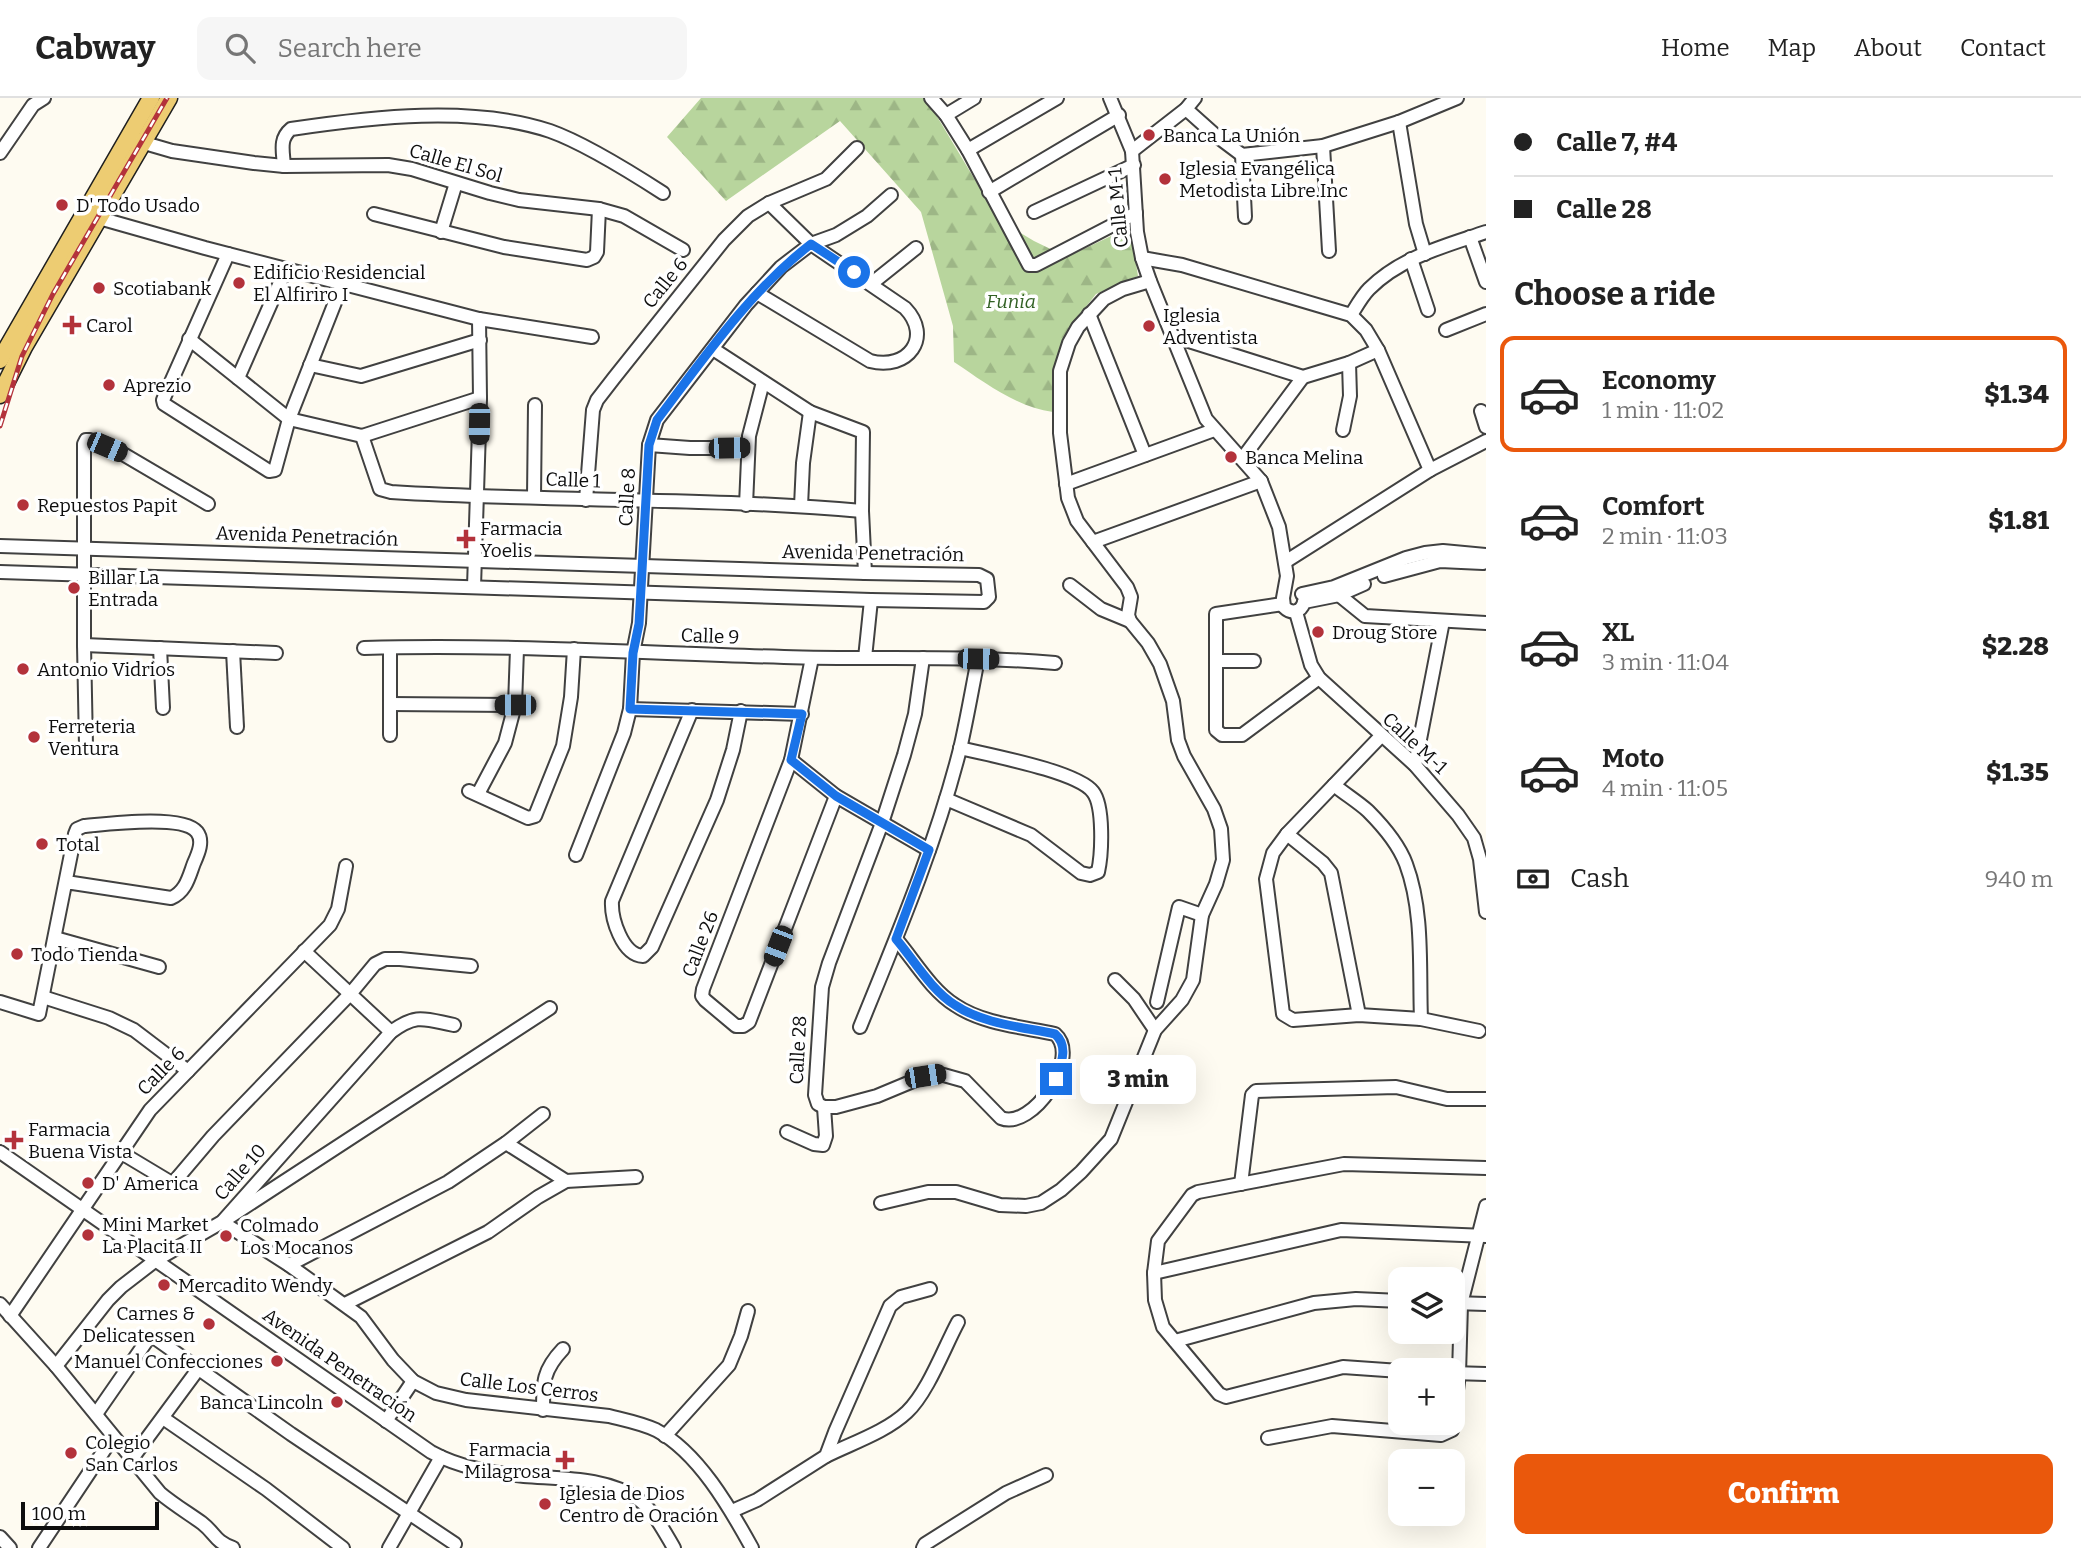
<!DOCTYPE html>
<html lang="en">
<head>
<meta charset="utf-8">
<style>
	body { margin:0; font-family:Bitter,serif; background:#f6f6f6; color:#222; height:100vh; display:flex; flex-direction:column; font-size:26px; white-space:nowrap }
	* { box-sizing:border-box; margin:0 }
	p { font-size:23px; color:#767676 }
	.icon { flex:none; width:38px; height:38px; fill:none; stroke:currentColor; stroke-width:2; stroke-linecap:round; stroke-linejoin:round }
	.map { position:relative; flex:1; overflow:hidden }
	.panel { display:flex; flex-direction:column; background:#fff; width:595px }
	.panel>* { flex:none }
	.banner { display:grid; align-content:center; height:154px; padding:0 28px; background:#fff }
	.buttons { position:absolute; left:1388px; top:1169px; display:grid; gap:14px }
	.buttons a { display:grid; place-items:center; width:77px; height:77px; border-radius:14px; background:#fff; box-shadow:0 7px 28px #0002; font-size:35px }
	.scale { position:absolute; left:21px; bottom:18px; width:138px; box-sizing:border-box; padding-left:7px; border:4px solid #0e0e0e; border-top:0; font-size:19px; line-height:24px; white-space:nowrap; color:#0e0e0e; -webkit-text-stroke:5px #fff; paint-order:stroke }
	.end { position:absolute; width:32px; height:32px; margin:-16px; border:9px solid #1a73e8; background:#fff; box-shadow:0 0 0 4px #fff }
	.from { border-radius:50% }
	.bubble { position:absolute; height:49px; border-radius:14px; background:#fff; box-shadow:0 7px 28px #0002; font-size:23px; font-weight:800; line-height:49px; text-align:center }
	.car { position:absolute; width:21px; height:42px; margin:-21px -10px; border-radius:9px; box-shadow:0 0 5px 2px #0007; background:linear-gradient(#222 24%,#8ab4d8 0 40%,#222 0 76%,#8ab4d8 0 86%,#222 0) }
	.banner b { display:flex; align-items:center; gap:24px; height:66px; font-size:26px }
	.banner b+b { border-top:2px solid #e0e0e0 }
	.banner i { width:18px; height:18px; background:#222 }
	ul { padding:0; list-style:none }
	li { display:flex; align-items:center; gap:21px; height:116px; margin:0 14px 10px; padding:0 14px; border:4px solid transparent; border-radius:14px }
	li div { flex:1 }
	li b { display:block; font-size:26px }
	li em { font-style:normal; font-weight:800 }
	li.active { border-color:#ea580c }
	li>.icon { width:63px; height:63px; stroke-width:1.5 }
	h2 { padding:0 28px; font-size:32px; line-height:84px }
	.pay { display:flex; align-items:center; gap:18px; height:77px; padding:0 28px; font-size:26px }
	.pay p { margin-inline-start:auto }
	.action { display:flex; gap:14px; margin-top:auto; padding:14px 28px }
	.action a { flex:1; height:80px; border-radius:14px; background:#ea580c; color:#fff; font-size:28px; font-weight:800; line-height:80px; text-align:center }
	header { display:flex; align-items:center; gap:42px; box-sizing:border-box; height:98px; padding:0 35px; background:#fff; border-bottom:2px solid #e0e0e0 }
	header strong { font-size:33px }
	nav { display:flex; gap:38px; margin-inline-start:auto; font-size:24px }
	.search { width:490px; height:63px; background:#f6f6f6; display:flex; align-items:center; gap:18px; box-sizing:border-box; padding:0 24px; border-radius:14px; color:#767676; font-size:26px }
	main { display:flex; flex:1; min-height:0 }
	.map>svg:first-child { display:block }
</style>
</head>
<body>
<header>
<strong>Cabway</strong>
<div class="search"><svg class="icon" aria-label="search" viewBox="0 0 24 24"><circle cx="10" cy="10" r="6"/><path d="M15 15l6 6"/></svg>Search here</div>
<nav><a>Home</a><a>Map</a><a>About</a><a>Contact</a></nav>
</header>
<main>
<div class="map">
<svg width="1486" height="1450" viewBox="0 0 1486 1450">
	<defs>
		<pattern id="forest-firs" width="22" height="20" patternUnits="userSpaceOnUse" patternTransform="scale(1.75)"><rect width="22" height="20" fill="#b8d59d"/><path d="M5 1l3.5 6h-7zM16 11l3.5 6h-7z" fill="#9db686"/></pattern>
	</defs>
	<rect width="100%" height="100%" fill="#fefbf1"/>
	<path fill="url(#forest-firs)" d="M701 0H926L999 122 1034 143 1067 159 1130 129 1138 178 1096 196 1067 233 1053 291V314C1016 309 984 284 954 264L953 228 921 114 840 23 726 103 667 39Z"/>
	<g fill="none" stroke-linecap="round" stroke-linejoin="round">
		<defs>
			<g id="minor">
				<polyline points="931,0 946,17 968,52 1029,167 1036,167 1136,115"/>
				<path d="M1110 0 1132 53 1137 134 1142 160 1150 183 1206 321 1261 383 1279 429 1287 478 1283 500 1284 509C1291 516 1301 515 1304 504"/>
				<polyline points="1186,11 1214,36 1242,57 1323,48 1399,24 1457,0"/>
				<polyline points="946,17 974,0"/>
				<polyline points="1399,24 1416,126 1425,156"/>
				<polyline points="134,42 172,53 254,65 284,68 388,67 412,71 490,95 519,102 599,111 624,118 683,152"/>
				<polyline points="1323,48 1329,153"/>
				<polyline points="968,52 1057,0"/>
				<polyline points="1132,53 1186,11 1195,0"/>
				<polyline points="0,55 33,7 44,0"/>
				<polyline points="1242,57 1245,119"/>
				<path d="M284 68C283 53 279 41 291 31 372 19 472 7 550 33 584 45 632 75 663 95"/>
				<polyline points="989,94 1119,17"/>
				<polyline points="1034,114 1134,67"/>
				<polyline points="374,116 504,149 587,162 594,159 597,154 599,111"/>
				<polyline points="99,120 205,150 479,221 592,239"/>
				<polyline points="441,134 456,85"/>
				<polyline points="1470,139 1486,184"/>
				<polyline points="228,156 163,302 164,306 269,373 275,372 289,321 343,184"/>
				<polyline points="1142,160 1182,167 1351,217 1366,232 1378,252 1430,372"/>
				<polyline points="1411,161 1428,212"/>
				<polyline points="871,186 916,150"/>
				<path d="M757 195 870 263C908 273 933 239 905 210L811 146 769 105"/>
				<polyline points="1089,216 1145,357"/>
				<path d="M1351 217C1356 209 1362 198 1369 191 1401 159 1445 148 1486 134"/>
				<polyline points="1446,232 1486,216"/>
				<polyline points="1173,238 1303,279 1349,265 1378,252"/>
				<polyline points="189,241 289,321 362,338 480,300"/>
				<polyline points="713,251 810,314 863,334 862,413 865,475"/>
				<polyline points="310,267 361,278 480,242"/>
				<polyline points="238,280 286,171"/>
				<polyline points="1481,313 1486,329"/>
				<polyline points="1343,332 1350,298 1349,265"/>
				<path d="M362 338 380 391 391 394C548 404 706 399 862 413"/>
				<polyline points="649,347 690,350 748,350"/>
				<polyline points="1242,361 1303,279"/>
				<polyline points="1066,386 1214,332"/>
				<polyline points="534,399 535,307"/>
				<polyline points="586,402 593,312 597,302 614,280 724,142 748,118 769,105 826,81 857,50"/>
				<polyline points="746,407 749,338 763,284"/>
				<polyline points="801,408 803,365 810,314"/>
				<polyline points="1093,444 1261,383"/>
				<polyline points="0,448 865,475 979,477 987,481 989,499 984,504 871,502 0,474"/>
				<polyline points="1285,464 1430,372 1486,343"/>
				<polyline points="1384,478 1440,463 1483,465"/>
				<polyline points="1070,487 1101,511 1130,523"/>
				<polyline points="474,489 480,300 479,221"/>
				<polyline points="1302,496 1334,489 1406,460 1425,455 1443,453 1486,457"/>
				<polyline points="1339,497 1365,518 1486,525"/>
				<polyline points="1304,504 1339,497 1364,486"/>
				<polyline points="1283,506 1216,516 1216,632 1222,637 1242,637 1319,580"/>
				<polyline points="1296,514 1311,567 1319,580 1415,667 1458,717 1474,740 1480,761 1486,814"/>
				<polyline points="84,547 276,555"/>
				<polyline points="160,550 163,610"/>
				<path d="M364 550C504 546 644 555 784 559 874 562 965 557 1055 565"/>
				<polyline points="390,550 390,637"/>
				<polyline points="233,553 237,629"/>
				<polyline points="812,560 791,662 703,891 702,898 705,902 736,928 743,928 749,924 836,698"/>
				<polyline points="865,560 871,502"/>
				<polyline points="1216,563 1254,563"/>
				<polyline points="390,606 515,607"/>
				<polyline points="630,611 802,616"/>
				<path d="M692 612 612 803C611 820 622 857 643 858L652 849 717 702 733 652 741 613"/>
				<polyline points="1381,638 1287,736 1273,755 1266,781 1283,916 1293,922 1359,917 1421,921 1479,933"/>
				<polyline points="86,648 84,547 84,346 86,342 90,342 123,356 208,406"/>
				<polyline points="791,662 836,698 929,752"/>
				<polyline points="1415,667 1443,523"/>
				<path d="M1334 687C1345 696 1358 704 1368 713 1382 727 1399 747 1406 766 1424 814 1419 871 1421 921"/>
				<polyline points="469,693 528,720 535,718 563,648 571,599 574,551"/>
				<polyline points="478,696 505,645 515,607 517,551"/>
				<path d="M946 701 1031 737 1081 775 1090 777 1098 774C1102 756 1104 708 1093 694 1077 673 988 657 960 650"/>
				<polyline points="1287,736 1323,765 1331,775 1359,917"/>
				<polyline points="576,757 624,635 630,611 633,555 639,525 649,347 657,322 746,207 781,169 811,146 836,137 867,118 891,97"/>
				<polyline points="55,840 159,869"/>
				<path d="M896 841C914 862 931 892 955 907 983 926 1023 929 1055 936 1082 959 1032 1033 1001 1020L965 983 940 976 925 978 877 998 836 1009H824L818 1006 815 997 822 889 829 865 882 725 904 657 915 616 923 560"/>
				<polyline points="304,853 391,934"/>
				<polyline points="1115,882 1134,901 1155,932"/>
				<polyline points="43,899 109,920 134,932 188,973"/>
				<path d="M0 904 39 916 75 736 77 731 84 728C106 726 183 716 197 734 204 743 198 756 194 765 189 778 186 794 171 800L66 784"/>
				<polyline points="1157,904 1179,809 1202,817"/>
				<path d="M550 910 222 1124 289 1167 361 1219 393 1262 413 1283 436 1295 466 1302 609 1318C625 1322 641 1325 656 1332 698 1354 730 1410 752 1450"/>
				<path d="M860 929C897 838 936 746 960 651 967 621 972 591 978 561"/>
				<polyline points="787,1034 814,1046 823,1047 826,1038 824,1009"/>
				<polyline points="506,1045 566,1083"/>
				<path d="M0 1054 431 1354C460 1370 493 1375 524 1378 562 1381 607 1379 639 1402 654 1413 665 1435 674 1450"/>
				<polyline points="120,1054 170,1084 174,1084 213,1038 351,895 375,866 385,861 400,861 471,868"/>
				<polyline points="1241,1086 1252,997 1256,993 1396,989 1447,1001 1486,1001"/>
				<polyline points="881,1105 928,1094 956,1094 1000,1107 1026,1108 1041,1105 1061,1092 1081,1074 1111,1041 1155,932 1182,902 1193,882 1202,817 1216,786 1223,762 1221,731 1214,711 1184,658 1178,642 1173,603 1160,566 1148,545 1130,523 1128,517 1131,499 1127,489 1077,423 1068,400 1060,335 1060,273 1069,245 1078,229 1104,201 1123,191 1150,183"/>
				<polyline points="289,1167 448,1084 506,1045 543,1016"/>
				<polyline points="1154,1175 1341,1132 1486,1138"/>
				<polyline points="1453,1205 1486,1206"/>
				<path d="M0 1206 56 1268 160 1395C173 1406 188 1415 202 1425 216 1436 214 1443 233 1450"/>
				<polyline points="345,1206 488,1134 538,1099 566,1083 636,1079"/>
				<polyline points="10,1218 150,1012 330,827 338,811 346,768"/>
				<polyline points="1175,1243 1314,1205 1356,1201 1400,1203"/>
				<path d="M56 1268 108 1202 121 1189 156 1162 222 1124 391 934C417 915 424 921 454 927"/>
				<polyline points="1400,1273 1343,1269 1226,1299 1219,1296 1163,1229 1155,1202 1154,1175 1158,1143 1192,1097 1198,1094 1344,1066 1486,1070"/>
				<polyline points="1452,1275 1486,1276"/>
				<path d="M543 1312C543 1284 543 1272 563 1251"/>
				<polyline points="96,1316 148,1241 155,1240 291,1336 455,1446"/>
				<polyline points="163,1320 266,1391 343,1450"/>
				<polyline points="386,1323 413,1283"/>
				<polyline points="665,1338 729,1267 741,1238 748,1213"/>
				<polyline points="1268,1340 1332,1328 1441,1337 1452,1332 1459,1276 1461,1206 1486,1108"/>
				<path d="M826 1358C852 1345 886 1334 907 1314 928 1294 944 1250 958 1224"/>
				<polyline points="131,1362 199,1270"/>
				<polyline points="732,1413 757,1402 826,1358 835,1334 890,1208 901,1199 930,1191"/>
				<polyline points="0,1439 10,1450"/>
				<polyline points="39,1450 113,1339"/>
				<polyline points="389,1450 441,1359"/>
				<polyline points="923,1450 925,1446 1006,1395 1046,1377"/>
			</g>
			<g id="major">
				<polyline points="0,262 151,0"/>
				<polyline points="0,297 24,249 169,0"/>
			</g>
		</defs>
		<use href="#minor" stroke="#414141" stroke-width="16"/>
		<use href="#major" stroke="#1f1f1f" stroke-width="19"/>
		<use href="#minor" stroke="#fff" stroke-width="12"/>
		<use href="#major" stroke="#edcc72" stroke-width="16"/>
		<defs>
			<polyline id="rail" points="0,328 22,258 53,196 167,0"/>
		</defs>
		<use href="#rail" stroke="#b3323b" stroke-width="5"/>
		<use href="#rail" stroke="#fff" stroke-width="2.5" stroke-dasharray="8" stroke-linecap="butt"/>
	</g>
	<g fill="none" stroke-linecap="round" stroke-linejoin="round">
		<path stroke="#1a73e8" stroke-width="9" d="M854 174 811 146C750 193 704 260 657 322L649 347 639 526 633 555 630 611 802 616 791 662 836 698 929 752 896 841C914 862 931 892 955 907 983 926 1023 929 1055 936 1069 948 1061 966 1056 981"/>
	</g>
	<g fill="#b3323b" stroke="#fff" stroke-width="2.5">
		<circle cx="1149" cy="37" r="7"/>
		<circle cx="1165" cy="81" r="7"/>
		<circle cx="62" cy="107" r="7"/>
		<circle cx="239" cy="185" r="7"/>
		<circle cx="99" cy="190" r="7"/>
		<path d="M68.5 216.5h7v7h7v7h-7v7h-7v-7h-7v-7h7z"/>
		<circle cx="1149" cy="228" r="7"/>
		<circle cx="109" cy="287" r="7"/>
		<circle cx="1231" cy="359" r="7"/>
		<circle cx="23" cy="407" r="7"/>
		<path d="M462.5 430.5h7v7h7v7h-7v7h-7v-7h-7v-7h7z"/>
		<circle cx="74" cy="490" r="7"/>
		<circle cx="1318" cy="534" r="7"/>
		<circle cx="23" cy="571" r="7"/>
		<circle cx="34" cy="639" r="7"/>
		<circle cx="42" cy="746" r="7"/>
		<circle cx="17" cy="856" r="7"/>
		<path d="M10.5 1031.5h7v7h7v7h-7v7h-7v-7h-7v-7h7z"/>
		<circle cx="88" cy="1085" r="7"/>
		<circle cx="88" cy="1137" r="7"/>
		<circle cx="226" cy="1138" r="7"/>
		<circle cx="164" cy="1187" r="7"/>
		<circle cx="209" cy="1226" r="7"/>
		<circle cx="277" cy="1263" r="7"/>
		<circle cx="337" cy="1304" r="7"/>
		<circle cx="71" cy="1355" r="7"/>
		<path d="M561.5 1351.5h7v7h7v7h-7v7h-7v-7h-7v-7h7z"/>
		<circle cx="545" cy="1406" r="7"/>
	</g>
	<g text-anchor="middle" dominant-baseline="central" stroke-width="7" stroke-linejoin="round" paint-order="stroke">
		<g font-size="19" fill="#0e0e0e" stroke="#fff" text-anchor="start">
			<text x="1163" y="37">Banca La Unión</text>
			<text x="1179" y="70">Iglesia Evangélica<tspan x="1179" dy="22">Metodista Libre.Inc</tspan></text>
			<text x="76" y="107">D' Todo Usado</text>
			<text x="253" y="174">Edificio Residencial<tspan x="253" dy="22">El Alfiriro I</tspan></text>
			<text x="113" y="190">Scotiabank</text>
			<text x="1163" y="217">Iglesia<tspan x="1163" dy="22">Adventista</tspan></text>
			<text x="86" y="227">Carol</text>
			<text x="123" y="287">Aprezio</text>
			<text x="1245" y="359">Banca Melina</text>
			<text x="37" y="407">Repuestos Papit</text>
			<text x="480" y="430">Farmacia<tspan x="480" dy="22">Yoelis</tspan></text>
			<text x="88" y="479">Billar La<tspan x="88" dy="22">Entrada</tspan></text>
			<text x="1332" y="534">Droug Store</text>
			<text x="37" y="571">Antonio Vidrios</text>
			<text x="48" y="628">Ferreteria<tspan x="48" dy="22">Ventura</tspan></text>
			<text x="56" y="746">Total</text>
			<text x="31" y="856">Todo Tienda</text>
			<text x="28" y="1031">Farmacia<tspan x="28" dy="22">Buena Vista</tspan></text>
			<text x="102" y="1085">D' America</text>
			<text x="102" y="1126">Mini Market<tspan x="102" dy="22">La Placita II</tspan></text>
			<text x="240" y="1127">Colmado<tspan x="240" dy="22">Los Mocanos</tspan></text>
			<text x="178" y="1187">Mercadito Wendy</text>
			<text x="195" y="1215" text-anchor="end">Carnes &amp;<tspan x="195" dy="22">Delicatessen</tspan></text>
			<text x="263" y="1263" text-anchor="end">Manuel Confecciones</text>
			<text x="323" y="1304" text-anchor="end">Banca Lincoln</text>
			<text x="85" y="1344">Colegio<tspan x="85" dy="22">San Carlos</tspan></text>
			<text x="551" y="1351" text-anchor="end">Farmacia<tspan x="551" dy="22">Milagrosa</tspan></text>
			<text x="559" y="1395">Iglesia de Dios<tspan x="559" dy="22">Centro de Oración</tspan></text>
		</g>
		<g font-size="19" fill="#0e0e0e" stroke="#fff">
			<text transform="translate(456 65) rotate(16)">Calle El Sol</text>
			<text transform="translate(1118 110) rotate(-95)">Calle M-1</text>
			<text transform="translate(665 185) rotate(-51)">Calle 6</text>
			<text transform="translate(573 382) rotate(2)">Calle 1</text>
			<text transform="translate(627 399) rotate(-87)">Calle 8</text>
			<text transform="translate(307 438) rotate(2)">Avenida Penetración</text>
			<text transform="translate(873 455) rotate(1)">Avenida Penetración</text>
			<text transform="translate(710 538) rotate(2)">Calle 9</text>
			<text transform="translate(1415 645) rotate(43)">Calle M-1</text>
			<text transform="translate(700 846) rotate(-69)">Calle 26</text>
			<text transform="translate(798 952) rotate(-87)">Calle 28</text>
			<text transform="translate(161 973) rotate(-46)">Calle 6</text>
			<text transform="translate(240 1074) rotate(-49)">Calle 10</text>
			<text transform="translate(340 1267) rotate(35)">Avenida Penetración</text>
			<text transform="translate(529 1289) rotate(7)">Calle Los Cerros</text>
		</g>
		<g font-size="19" font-style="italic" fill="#326124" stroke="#fff">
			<text x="1011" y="203">Funia</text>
		</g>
	</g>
</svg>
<div class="buttons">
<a><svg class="icon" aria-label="layers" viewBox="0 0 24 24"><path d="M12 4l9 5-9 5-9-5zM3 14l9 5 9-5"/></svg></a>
<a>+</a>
<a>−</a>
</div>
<div class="scale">100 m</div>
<i class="end from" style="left:854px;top:174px"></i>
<i class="end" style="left:1056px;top:981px"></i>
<div class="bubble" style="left:1080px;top:957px;width:116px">3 min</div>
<i class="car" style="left:479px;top:326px;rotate:181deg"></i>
<i class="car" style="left:107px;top:349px;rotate:113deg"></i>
<i class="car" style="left:729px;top:350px;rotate:89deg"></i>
<i class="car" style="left:978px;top:561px;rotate:91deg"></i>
<i class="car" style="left:515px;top:607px;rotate:270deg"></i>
<i class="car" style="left:778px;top:848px;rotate:201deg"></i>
<i class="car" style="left:925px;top:978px;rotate:81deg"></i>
</div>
<section class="panel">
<div class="banner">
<b><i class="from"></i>Calle 7, #4</b>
<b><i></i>Calle 28</b>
</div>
<h2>Choose a ride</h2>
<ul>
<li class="active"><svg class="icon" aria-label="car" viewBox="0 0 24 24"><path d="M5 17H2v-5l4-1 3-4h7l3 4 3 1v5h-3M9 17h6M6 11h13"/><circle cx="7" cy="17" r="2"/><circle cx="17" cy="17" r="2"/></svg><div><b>Economy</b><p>1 min · 11:02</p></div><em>$1.34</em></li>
<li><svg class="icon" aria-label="car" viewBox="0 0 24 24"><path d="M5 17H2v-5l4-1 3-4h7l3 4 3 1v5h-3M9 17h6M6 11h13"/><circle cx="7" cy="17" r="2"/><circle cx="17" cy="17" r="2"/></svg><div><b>Comfort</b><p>2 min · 11:03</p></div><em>$1.81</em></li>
<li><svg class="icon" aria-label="car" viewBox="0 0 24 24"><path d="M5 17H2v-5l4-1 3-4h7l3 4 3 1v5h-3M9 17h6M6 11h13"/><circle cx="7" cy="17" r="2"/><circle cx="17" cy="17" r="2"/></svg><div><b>XL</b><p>3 min · 11:04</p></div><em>$2.28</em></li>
<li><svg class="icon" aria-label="car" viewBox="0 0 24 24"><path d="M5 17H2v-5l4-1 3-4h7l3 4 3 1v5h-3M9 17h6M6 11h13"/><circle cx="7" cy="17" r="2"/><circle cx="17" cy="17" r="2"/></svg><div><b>Moto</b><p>4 min · 11:05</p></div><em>$1.35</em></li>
</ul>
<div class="pay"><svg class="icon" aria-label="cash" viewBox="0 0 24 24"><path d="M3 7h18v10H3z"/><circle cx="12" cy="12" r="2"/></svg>Cash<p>940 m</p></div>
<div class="action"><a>Confirm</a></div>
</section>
</main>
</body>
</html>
